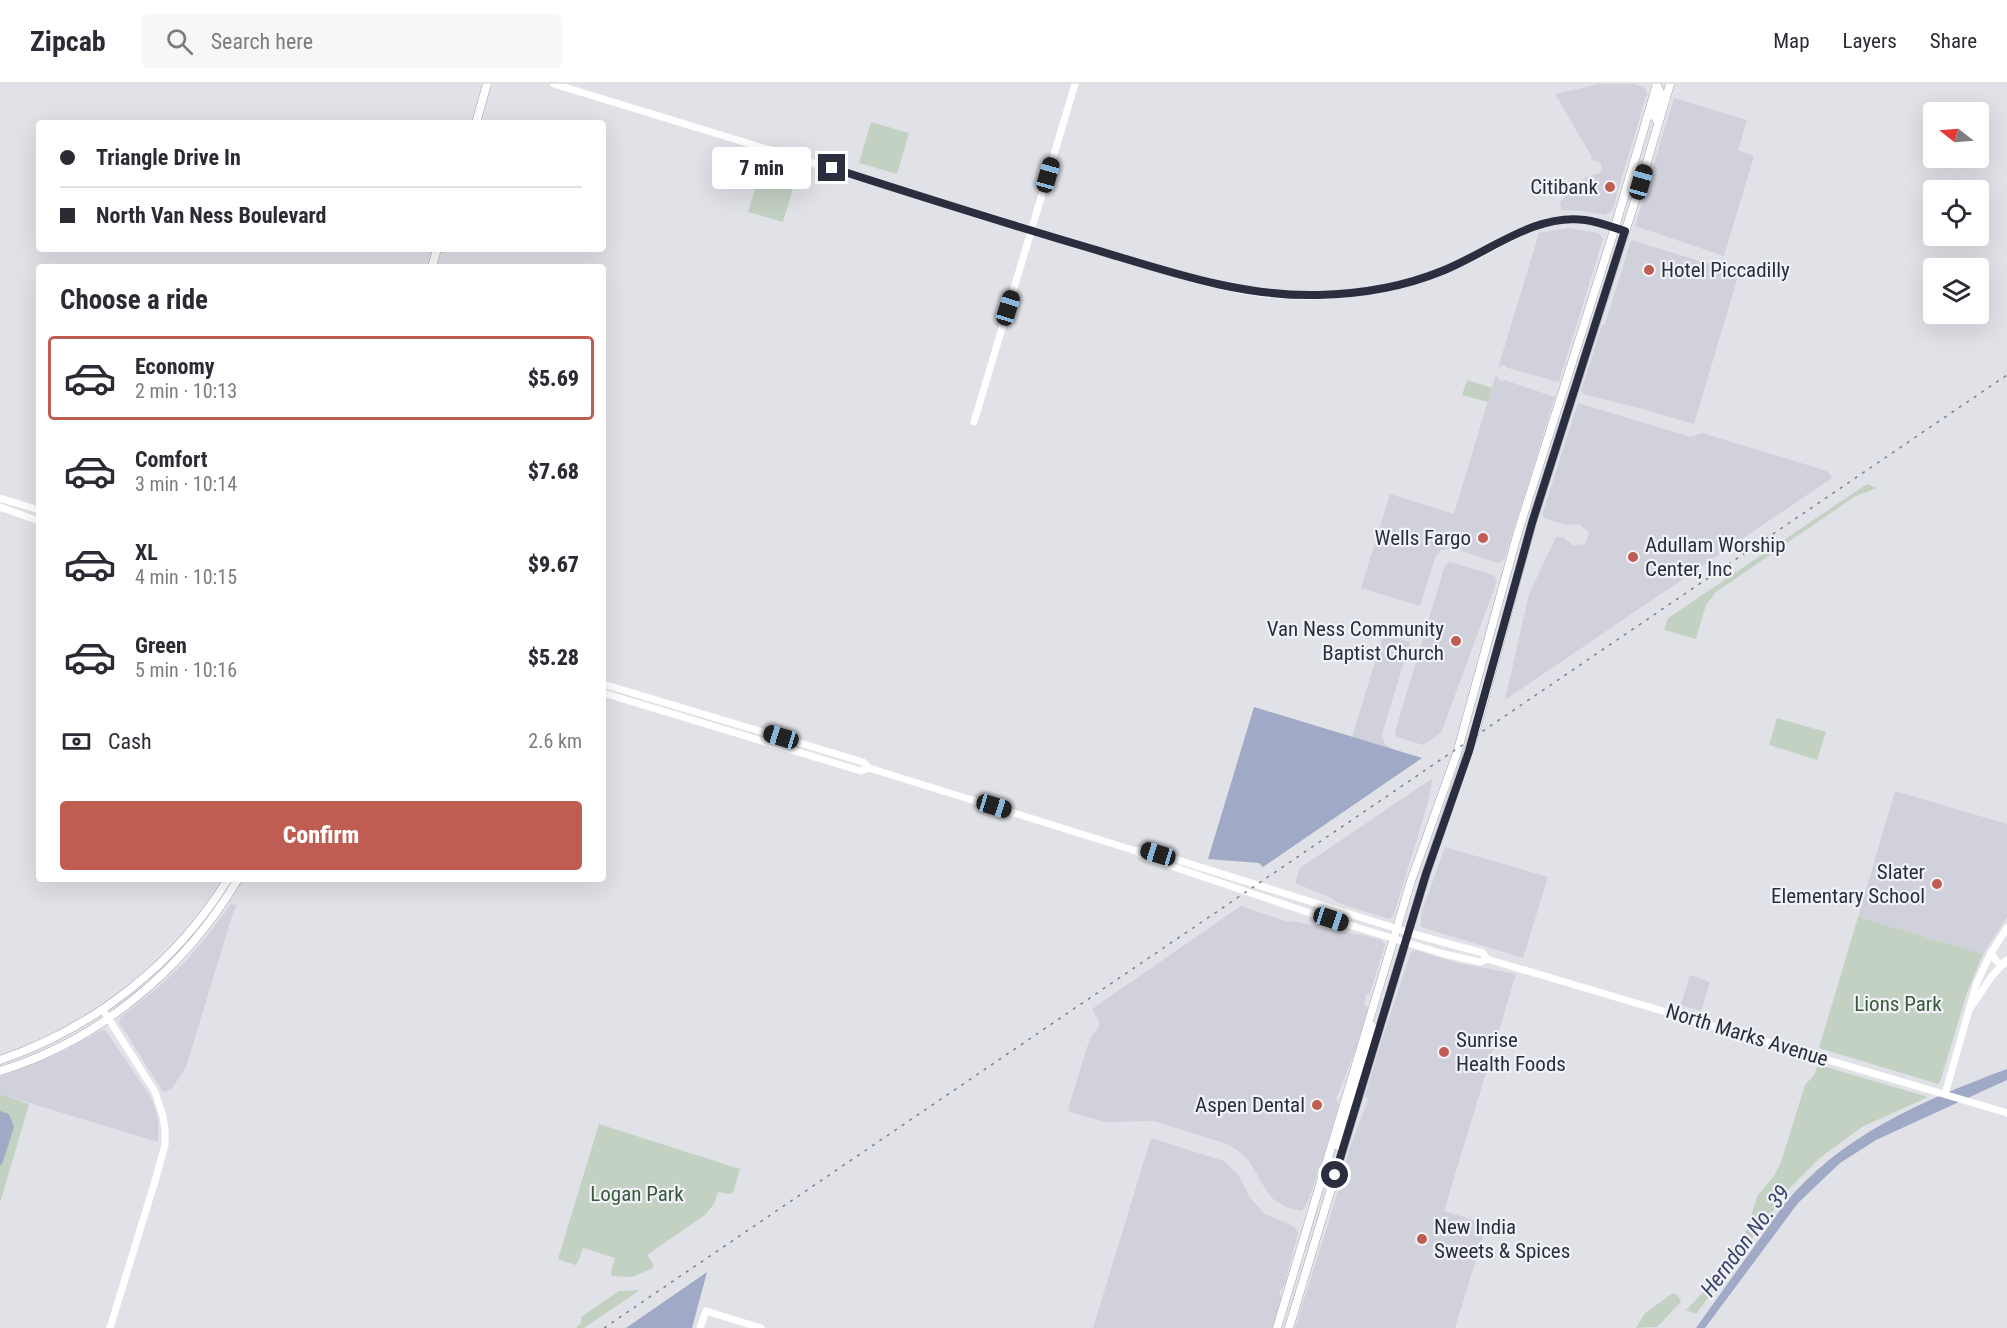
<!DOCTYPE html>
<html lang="en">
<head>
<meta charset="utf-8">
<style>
	body { margin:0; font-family:"Roboto Condensed",sans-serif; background:#f7f7f7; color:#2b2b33; height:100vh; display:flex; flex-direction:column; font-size:22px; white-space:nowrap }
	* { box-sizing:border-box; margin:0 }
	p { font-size:20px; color:#7c7c81 }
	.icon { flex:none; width:33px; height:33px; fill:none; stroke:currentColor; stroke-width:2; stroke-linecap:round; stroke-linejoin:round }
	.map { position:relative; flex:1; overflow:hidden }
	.details { position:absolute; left:36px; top:180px; width:570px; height:618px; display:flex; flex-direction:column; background:#fff; border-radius:6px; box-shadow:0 6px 24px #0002 }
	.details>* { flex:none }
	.top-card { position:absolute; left:36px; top:36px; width:570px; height:132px; border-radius:6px; box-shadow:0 6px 24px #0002; display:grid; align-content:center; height:132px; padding:0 24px; background:#fff }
	.needle { width:39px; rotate:287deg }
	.fabs { position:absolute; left:1923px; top:18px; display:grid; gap:12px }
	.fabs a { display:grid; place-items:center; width:66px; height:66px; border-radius:6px; background:#fff; box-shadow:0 6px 24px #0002; font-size:30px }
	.end { position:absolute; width:27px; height:27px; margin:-14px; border:8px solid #2b2e3e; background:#fff; box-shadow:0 0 0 3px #fff }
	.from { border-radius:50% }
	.bubble { position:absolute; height:42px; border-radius:6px; background:#fff; box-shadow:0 6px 24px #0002; font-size:20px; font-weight:800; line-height:42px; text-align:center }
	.car { position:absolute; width:18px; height:36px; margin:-18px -9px; border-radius:8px; box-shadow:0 0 4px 2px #0007; background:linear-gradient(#222 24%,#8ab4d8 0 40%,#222 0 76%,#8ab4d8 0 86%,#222 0) }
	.top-card b { display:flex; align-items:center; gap:21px; height:57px; font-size:22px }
	.top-card b+b { border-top:2px solid #e1e1e2 }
	.top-card i { width:15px; height:15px; background:#2b2b33 }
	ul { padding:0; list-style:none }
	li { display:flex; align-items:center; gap:18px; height:84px; margin:0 12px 9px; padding:0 12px; border:3px solid transparent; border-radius:6px }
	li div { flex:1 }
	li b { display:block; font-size:22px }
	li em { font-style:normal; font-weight:800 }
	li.current { border-color:#c05d53 }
	li>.icon { width:54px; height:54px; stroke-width:1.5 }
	h2 { padding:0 24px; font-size:27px; line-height:72px }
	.pay { display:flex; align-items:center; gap:15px; height:66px; padding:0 24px; font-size:22px }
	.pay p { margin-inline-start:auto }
	.action { display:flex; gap:12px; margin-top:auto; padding:12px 24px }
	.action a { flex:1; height:69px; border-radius:6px; background:#c05d53; color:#fff; font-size:24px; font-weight:800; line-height:69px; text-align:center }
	header { display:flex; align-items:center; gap:36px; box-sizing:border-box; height:84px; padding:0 30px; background:#fff; border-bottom:2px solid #e1e1e2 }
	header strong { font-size:28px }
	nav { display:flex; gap:33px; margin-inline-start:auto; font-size:21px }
	.search { width:420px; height:54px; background:#f7f7f7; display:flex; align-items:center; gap:15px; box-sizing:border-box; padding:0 21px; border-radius:6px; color:#7c7c81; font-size:22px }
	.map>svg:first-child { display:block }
</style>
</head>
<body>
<header>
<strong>Zipcab</strong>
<div class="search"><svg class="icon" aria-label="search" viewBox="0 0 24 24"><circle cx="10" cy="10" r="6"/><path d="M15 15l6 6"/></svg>Search here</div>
<nav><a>Map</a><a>Layers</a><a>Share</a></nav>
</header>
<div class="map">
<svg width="2007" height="1244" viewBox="0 0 2007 1244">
	<rect width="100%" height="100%" fill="#e1e2e8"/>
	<g fill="#d0d1da">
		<polygon points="1600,0 1633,0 1644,3 1647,9 1612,127 1605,131 1583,127 1561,126 1560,119 1564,113 1586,93 1600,89 1602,84 1600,78 1591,76 1592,73 1555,10"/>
		<polygon points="1674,14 1747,36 1738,66 1754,72 1724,172 1635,142"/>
		<polygon points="1569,144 1599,149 1603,155 1559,298 1508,284 1504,281 1498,284 1539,149"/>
		<polygon points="1631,156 1739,189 1694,340 1643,325 1583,310 1581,307 1602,241 1605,241"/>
		<polygon points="1496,290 1500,297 1504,296 1555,313 1504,476 1498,479 1452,464 1441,466 1435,474 1420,522 1361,504 1390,410 1454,430"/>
		<polygon points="1578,319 1691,353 1702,349 1827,387 1832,394 1505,616 1529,510 1556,453 1563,453 1573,461 1585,460 1589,448 1579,440 1566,441 1544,434 1542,431"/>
		<polygon points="1450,478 1494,491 1497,497 1441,649 1423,661 1397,653 1395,648 1445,481"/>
		<polygon points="1388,552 1410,558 1382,650 1385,660 1392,665 1352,653 1382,555"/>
		<polygon points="1433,694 1427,722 1393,833 1389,835 1338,819 1329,813 1295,799 1300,784"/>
		<polygon points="1895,707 2007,740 2007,833 1983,870 1858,833"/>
		<polygon points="1445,763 1548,793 1523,874 1421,843 1421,830"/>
		<polygon points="231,820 237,822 233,829 186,983 173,1003 165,1008 163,1008 119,938 120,934 155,906 184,879 204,856"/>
		<polygon points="1241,822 1288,838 1293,837 1359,851 1362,851 1382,856 1385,861 1370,909 1366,911 1364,920 1368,924 1355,967 1336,1015 1339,1020 1321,1081 1305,1124 1300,1127 1286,1123 1273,1115 1266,1106 1249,1077 1237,1066 1227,1060 1154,1037 1105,1038 1070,1028 1068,1025 1090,954 1099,943 1099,937 1092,925"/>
		<polygon points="1415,866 1458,879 1516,890 1444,1127 1487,1140 1455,1244 1295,1244 1330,1134 1349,1066 1368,1016 1365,1012 1385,946 1411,868"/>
		<polygon points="1690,891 1710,898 1701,927 1681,921"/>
		<polygon points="102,946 106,947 152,1015 158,1036 158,1058 0,1010 0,993 58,970"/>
		<polygon points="1151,1054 1224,1077 1237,1089 1251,1115 1265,1130 1295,1143 1298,1149 1285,1200 1279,1209 1282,1214 1272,1244 1093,1244"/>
	</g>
	<g fill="#c3d1c3">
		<polygon points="871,38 909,49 897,90 859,79"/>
		<polygon points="764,76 798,87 783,138 748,128"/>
		<polygon points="1467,296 1492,304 1488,318 1462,311"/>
		<polygon points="1867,400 1877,404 1854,413 1716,508 1706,521 1696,555 1664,546 1668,534"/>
		<polygon points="1777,634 1826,648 1817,676 1769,661"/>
		<polygon points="1858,833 1983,870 1967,909 1940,998 1938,1000 1819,964"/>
		<polygon points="1820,981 1928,1013 1862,1043 1821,1073 1790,1104 1696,1230 1686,1226 1726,1184 1739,1166 1758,1111 1774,1092 1781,1078 1805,1001 1814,991 1817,983"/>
		<polygon points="0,1010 29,1020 0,1119"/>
		<polygon points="599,1040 740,1085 733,1109 728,1110 718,1108 714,1120 705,1131 647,1171 653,1180 653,1184 632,1193 612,1192 611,1188 615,1174 583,1164 578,1178 575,1181 558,1175"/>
		<polygon points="640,1206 584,1244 576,1244 581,1239 581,1233 619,1207"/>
		<polygon points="1673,1209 1678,1212 1681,1218 1657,1243 1636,1244 1645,1229"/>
	</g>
	<g fill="#a0a9c5">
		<polygon points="1254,623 1422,674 1263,783 1259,779 1208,775"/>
		<path d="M2007 985V996L1876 1056 1840 1079 1798 1119 1705 1244H1696L1783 1122C1840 1051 1924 1016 2007 985Z"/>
		<polygon points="0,1027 9,1030 14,1043 2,1080 0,1081"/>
		<polygon points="707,1188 692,1244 626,1244"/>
	</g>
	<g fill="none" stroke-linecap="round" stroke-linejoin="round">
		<defs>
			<g id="primary">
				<polyline points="1657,1 1660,8 1654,32 1658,38"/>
				<polyline points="476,39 487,0"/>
				<polyline points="432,183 437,165"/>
				<path d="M0 976C94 944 176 880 228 795"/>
				<path d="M0 987C101 956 185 884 238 795"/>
				<polyline points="1357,1018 1354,1015 1353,1011 1370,952 1372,942"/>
				<polyline points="1338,1062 1351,1021 1347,1012"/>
				<polyline points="1277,1244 1411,797 1457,669 1518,448 1612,153 1657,0"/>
				<polyline points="1289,1244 1426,790 1477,642 1532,439 1641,98 1670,0"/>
			</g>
		</defs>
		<use href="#primary" stroke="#a2a4b3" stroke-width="9"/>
		<g stroke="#fff" stroke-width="7">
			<path d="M554 0 1157 184C1185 192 1213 201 1241 206 1299 217 1360 212 1416 196 1439 189 1462 179 1484 168 1514 152 1540 135 1576 136 1593 136 1609 142 1625 147"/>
			<polyline points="974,338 1075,0"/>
			<polyline points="0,414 39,426"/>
			<polyline points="0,423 39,437"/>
			<polyline points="603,600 863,678 869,684 1136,767 1144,773 1310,829 1444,870 1480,878 1487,875"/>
			<polyline points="603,609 861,687 869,684"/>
			<polyline points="1136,767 1146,766 1417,851 1483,869 1487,875 2007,1029"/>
			<polyline points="1991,869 1997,878 2004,880"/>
			<polyline points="1971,923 1992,892 2007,876"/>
			<polyline points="103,926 155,1008 163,1032 165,1046 165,1061 155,1097 110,1244"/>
			<polyline points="1945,1010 1977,898 1991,869 2007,844"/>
			<polyline points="700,1244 706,1227 761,1244"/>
		</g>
		<use href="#primary" stroke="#fff" stroke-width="8"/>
		<polyline stroke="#7c7f90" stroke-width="1.5" stroke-dasharray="3 6" stroke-linecap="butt" points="604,1244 2007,291"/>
	</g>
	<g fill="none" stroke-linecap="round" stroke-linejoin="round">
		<path stroke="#2b2e3e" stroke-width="8" d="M832 84C919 112 1005 139 1093 165 1167 187 1240 213 1318 211 1360 210 1403 203 1442 187 1488 169 1534 129 1585 136 1599 138 1612 143 1625 147L1532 439 1469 667 1426 790 1335 1091"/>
	</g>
	<g fill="#c05d53" stroke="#f1f2f6" stroke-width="2">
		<circle cx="1610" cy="103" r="6"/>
		<circle cx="1649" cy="186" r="6"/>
		<circle cx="1483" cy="454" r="6"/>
		<circle cx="1633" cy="473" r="6"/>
		<circle cx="1456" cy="557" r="6"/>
		<circle cx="1937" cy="800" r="6"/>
		<circle cx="1444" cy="968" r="6"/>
		<circle cx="1317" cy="1021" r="6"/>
		<circle cx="1422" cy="1155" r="6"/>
	</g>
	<g text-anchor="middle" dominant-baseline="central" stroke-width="4.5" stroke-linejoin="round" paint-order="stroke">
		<g font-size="21" fill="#2b2e3e" stroke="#f1f2f6" text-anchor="end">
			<text x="1598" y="103">Citibank</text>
			<text x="1661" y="186" text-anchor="start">Hotel Piccadilly</text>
			<text x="1471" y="454">Wells Fargo</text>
			<text x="1645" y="461" text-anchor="start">Adullam Worship<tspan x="1645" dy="24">Center, Inc</tspan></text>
			<text x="1444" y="545">Van Ness Community<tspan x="1444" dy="24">Baptist Church</tspan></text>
			<text x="1925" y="788">Slater<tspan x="1925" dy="24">Elementary School</tspan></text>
			<text x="1456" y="956" text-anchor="start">Sunrise<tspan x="1456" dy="24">Health Foods</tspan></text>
			<text x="1305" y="1021">Aspen Dental</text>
			<text x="1434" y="1143" text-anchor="start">New India<tspan x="1434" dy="24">Sweets &amp; Spices</tspan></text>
		</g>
		<g font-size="21" fill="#3a593c" stroke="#f1f2f6">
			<text x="1898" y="920">Lions Park</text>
			<text x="637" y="1110">Logan Park</text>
		</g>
		<g font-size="21" fill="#2b2e3e" stroke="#f1f2f6">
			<text transform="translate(1747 951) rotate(17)">North Marks Avenue</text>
		</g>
		<g font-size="22" font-style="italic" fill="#39446e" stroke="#f1f2f6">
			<text transform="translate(1745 1157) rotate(-53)">Herndon No. 39</text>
		</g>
	</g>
</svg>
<div class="fabs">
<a><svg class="needle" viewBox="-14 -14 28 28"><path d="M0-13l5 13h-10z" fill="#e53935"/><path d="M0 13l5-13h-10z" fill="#7c7c81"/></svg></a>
<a><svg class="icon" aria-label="locate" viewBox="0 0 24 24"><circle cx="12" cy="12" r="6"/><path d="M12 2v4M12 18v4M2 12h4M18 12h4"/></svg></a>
<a><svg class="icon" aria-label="layers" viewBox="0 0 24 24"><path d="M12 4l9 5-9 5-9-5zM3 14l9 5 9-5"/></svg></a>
</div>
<i class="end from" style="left:1335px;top:1091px"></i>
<i class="end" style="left:832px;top:84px"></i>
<div class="bubble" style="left:712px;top:63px;width:99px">7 min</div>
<i class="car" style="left:1048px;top:91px;rotate:16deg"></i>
<i class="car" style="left:1641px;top:98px;rotate:16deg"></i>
<i class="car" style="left:1008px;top:224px;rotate:17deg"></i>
<i class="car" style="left:781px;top:653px;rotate:287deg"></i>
<i class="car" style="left:994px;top:722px;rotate:107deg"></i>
<i class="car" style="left:1158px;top:770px;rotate:287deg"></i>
<i class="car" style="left:1331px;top:835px;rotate:108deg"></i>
<div class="top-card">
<b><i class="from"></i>Triangle Drive In</b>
<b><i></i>North Van Ness Boulevard</b>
</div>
<section class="details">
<h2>Choose a ride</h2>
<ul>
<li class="current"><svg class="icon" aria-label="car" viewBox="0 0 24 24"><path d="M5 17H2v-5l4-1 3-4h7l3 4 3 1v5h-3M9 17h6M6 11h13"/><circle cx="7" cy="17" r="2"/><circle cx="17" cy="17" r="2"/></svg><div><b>Economy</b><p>2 min · 10:13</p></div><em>$5.69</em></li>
<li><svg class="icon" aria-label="car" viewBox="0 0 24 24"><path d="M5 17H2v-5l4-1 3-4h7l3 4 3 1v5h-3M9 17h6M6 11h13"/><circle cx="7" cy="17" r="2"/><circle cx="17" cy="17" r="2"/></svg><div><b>Comfort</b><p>3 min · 10:14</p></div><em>$7.68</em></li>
<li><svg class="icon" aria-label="car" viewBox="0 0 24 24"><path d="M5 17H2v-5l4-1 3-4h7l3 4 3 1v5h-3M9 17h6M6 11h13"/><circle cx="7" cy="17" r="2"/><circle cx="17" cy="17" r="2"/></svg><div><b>XL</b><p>4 min · 10:15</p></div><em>$9.67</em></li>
<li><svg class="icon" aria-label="car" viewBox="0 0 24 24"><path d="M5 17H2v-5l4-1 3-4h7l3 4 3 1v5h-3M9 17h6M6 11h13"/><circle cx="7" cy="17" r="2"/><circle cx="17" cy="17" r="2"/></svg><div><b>Green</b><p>5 min · 10:16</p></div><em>$5.28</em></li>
</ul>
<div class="pay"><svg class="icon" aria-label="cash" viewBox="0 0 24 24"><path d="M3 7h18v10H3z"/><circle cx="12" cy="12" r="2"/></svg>Cash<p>2.6 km</p></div>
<div class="action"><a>Confirm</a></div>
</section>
</div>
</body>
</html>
